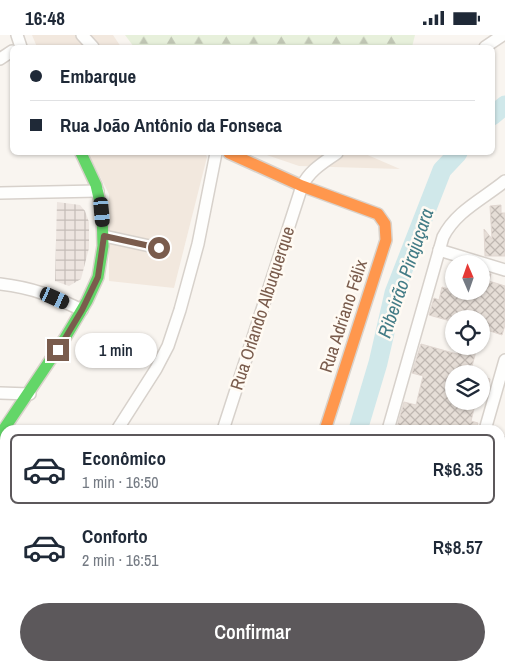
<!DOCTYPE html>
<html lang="pt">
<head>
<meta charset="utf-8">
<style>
	body { margin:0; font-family:"Archivo Narrow",sans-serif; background:#f6f6f7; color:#1f2937; height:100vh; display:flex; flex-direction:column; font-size:19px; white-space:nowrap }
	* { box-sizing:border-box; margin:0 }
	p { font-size:16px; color:#747a83 }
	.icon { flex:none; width:28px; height:28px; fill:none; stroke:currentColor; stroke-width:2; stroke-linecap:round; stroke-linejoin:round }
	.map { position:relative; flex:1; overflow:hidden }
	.sheet { position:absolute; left:0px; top:390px; width:505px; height:246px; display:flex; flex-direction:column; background:#fff; border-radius:15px 15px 0 0; box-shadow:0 1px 4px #0004 }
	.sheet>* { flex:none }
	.top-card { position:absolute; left:10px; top:10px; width:485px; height:110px; border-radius:8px; box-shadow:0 1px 4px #0004; display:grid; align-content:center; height:110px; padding:0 20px; background:#fff }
	.needle { width:32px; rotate:358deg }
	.tools { position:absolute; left:445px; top:220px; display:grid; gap:10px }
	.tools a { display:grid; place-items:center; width:45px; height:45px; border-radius:50%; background:#fff; box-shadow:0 1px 4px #0004; font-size:25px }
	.end { position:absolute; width:22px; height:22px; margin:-11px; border:6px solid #7a5c4d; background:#fff; box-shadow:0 0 0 2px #fff }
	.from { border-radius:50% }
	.bubble { position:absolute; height:35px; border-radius:18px; background:#fff; box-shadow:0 1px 4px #0004; font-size:16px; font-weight:600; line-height:35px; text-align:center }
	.car { position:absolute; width:15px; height:30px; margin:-15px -8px; border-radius:6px; box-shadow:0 0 4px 1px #0007; background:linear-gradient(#222 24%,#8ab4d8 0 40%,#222 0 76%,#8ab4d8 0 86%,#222 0) }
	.top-card b { display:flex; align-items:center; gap:18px; height:48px; font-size:19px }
	.top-card b+b { border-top:1px solid #e0e1e3 }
	.top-card i { width:12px; height:12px; background:#1f2937 }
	ul { padding:9px 0 0; list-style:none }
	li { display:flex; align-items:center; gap:15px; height:70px; margin:0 10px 8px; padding:0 10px; border:2px solid transparent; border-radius:8px }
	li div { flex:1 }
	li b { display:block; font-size:19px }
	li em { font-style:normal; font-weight:600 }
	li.current { border-color:#5c585b }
	li>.icon { width:45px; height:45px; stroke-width:1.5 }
	.action { display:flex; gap:10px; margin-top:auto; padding:10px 20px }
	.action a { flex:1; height:58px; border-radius:30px; background:#5c585b; color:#fff; font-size:20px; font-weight:600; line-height:58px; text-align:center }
	.status { display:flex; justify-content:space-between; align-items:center; height:35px; padding:0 25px; background:#fff; direction:ltr }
	.status svg { height:14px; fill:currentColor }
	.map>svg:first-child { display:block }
</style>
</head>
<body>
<div class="status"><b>16:48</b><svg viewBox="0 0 49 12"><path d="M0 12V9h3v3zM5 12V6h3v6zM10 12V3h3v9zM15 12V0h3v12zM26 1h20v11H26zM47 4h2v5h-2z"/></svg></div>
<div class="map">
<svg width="505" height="636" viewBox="0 0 505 636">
	<defs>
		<pattern id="industrial-grid" width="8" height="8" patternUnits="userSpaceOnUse" patternTransform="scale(1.25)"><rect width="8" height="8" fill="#ede5e0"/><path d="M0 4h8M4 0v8" fill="none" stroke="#c5bdb8"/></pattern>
		<pattern id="forest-firs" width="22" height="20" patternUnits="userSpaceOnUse" patternTransform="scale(1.25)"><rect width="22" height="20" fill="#e7f0db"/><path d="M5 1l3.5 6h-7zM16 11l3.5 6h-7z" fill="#c0c6b4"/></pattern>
		<pattern id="park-dots" width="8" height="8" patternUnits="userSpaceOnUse" patternTransform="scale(1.25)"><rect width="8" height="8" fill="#e7f0db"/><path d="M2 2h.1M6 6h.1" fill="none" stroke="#c0c6b4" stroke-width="1.8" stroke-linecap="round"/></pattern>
		<pattern id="building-cross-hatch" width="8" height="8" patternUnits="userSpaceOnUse" patternTransform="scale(1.25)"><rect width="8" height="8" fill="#e6ded7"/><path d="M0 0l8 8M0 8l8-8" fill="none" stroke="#bfb7b1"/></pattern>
	</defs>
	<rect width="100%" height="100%" fill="#f9f5f0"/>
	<g fill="#f2e8de">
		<polygon points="32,0 113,0 121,12 37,12"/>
		<polygon points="88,118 205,118 207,122 174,253 109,246 109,159"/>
		<polygon points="261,118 363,118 400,134 299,131"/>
	</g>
	<rect fill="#f6e8e1" x="500" y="408" width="5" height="126"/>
	<polygon fill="url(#industrial-grid)" points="57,167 80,170 85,176 89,187 89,213 81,244 69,251 55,246"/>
	<polygon fill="url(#forest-firs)" points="125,0 415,0 412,12 134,12"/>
	<rect fill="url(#park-dots)" x="500" y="548" width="5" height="62"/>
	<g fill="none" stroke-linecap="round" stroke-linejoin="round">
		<polyline stroke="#d0e8ea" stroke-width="3" points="0,611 5,611"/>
		<g stroke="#d0e8ea" stroke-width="19">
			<polyline points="492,81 505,70"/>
			<polyline points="358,395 378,328 394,258 442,135 458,118"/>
			<polyline points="276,636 277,631"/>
		</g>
	</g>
	<g fill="url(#building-cross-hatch)" stroke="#e2d8d2">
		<polygon points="501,170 501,178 505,178 505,221 485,221 484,194 492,204 490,171"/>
		<polygon points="481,236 491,239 489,246 505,251 505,290 502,300 481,293 481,284 454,284 454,287 429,280 434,263 439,265 442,252 452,255 452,258 473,264 475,256 481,256"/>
		<polygon points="421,309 457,319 459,311 476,316 470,339 454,339 454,366 476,366 471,386 478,388 476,395 449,395 437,392 436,395 396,395 404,367 416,370 423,341 412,338"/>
		<polygon points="481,341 490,344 484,367 481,367"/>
	</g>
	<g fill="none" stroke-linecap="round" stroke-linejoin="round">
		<defs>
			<g id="street">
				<polyline points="17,0 21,12"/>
				<polyline points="82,0 93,12"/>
				<polyline points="485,12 503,0"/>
				<polyline points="0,24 12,16"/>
				<polyline points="0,158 98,156"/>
				<polyline points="104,201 159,213"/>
				<polyline points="439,215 505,235"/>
				<path d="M0 249C34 253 52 261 82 275"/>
				<polyline points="0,358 30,359"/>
				<polyline points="117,395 156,334 168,311 180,275 198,209 216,118"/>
				<path d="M223 395 302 151C310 135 323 128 337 118"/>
				<path d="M388 395 443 202C456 176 483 164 505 146"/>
				<polyline points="485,395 505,325"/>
				<polyline points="500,408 505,408"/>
				<polyline points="500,533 505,533"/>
				<polyline points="0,542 5,541"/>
				<polyline points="320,636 321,631"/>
				<polyline points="416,636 417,631"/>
			</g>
			<g id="fast">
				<polyline points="0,400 65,303 87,266 98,242 103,211 102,176 96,150 81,118"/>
				<polyline points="286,631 299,636"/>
				<polyline points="248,636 250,631"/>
			</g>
			<g id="slow">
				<polyline points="229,118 302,151 378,179 385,189 386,205 325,395"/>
				<polyline points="125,636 147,631"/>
			</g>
			<g id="jam">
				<polyline points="230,631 232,636"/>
				<polyline points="442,636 505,634"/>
			</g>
		</defs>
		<use href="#street" stroke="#d7d1cb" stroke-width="14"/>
		<use href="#fast" stroke="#d9d2cb" stroke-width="14"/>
		<use href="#slow" stroke="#d9d2cb" stroke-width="14"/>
		<use href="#jam" stroke="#d9d2cb" stroke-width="14"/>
		<use href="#street" stroke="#fefefd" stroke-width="11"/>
		<use href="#fast" stroke="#63d668" stroke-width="11"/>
		<use href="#slow" stroke="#ff974d" stroke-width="11"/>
		<use href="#jam" stroke="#b3261e" stroke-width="11"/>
	</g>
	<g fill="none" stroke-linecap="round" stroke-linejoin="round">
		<polyline stroke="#7a5c4d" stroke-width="6" points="58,315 82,275 98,242 104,201 159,213"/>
	</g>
	<g text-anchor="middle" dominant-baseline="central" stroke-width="5" stroke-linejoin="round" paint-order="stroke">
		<g font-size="18" fill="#7a5c4d" stroke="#fffaf3">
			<text transform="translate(262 273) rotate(-72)">Rua Orlando Albuquerque</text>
			<text transform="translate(343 281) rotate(-72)">Rua Adriano Félix</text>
		</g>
		<g font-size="19" font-style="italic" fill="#437c86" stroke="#fffaf3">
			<text transform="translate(405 238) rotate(-71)">Ribeirão Pirajuçara</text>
		</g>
	</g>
</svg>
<div class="tools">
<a><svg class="needle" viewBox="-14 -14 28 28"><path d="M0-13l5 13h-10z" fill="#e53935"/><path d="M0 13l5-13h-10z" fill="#747a83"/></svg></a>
<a><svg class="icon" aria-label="locate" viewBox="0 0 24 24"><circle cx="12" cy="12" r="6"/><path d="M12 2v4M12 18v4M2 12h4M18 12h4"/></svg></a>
<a><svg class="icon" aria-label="layers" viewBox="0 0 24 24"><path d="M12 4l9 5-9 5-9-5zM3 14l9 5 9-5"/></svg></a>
</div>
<i class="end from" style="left:159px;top:213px"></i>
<i class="end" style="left:58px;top:315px"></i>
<div class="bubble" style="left:75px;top:298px;width:82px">1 min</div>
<i class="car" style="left:102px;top:177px;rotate:175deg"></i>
<i class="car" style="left:55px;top:263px;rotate:114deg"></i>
<div class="top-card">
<b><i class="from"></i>Embarque</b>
<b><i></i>Rua João Antônio da Fonseca</b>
</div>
<section class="sheet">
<ul>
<li class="current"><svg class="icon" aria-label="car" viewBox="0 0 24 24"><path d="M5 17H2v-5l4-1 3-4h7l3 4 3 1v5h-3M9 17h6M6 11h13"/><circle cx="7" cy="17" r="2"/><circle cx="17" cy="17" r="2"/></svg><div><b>Econômico</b><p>1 min · 16:50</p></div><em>R$6.35</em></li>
<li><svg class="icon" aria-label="car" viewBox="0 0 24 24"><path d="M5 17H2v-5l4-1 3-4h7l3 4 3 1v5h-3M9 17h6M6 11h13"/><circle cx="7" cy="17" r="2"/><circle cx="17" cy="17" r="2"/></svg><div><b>Conforto</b><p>2 min · 16:51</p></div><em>R$8.57</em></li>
</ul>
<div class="action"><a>Confirmar</a></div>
</section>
</div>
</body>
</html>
